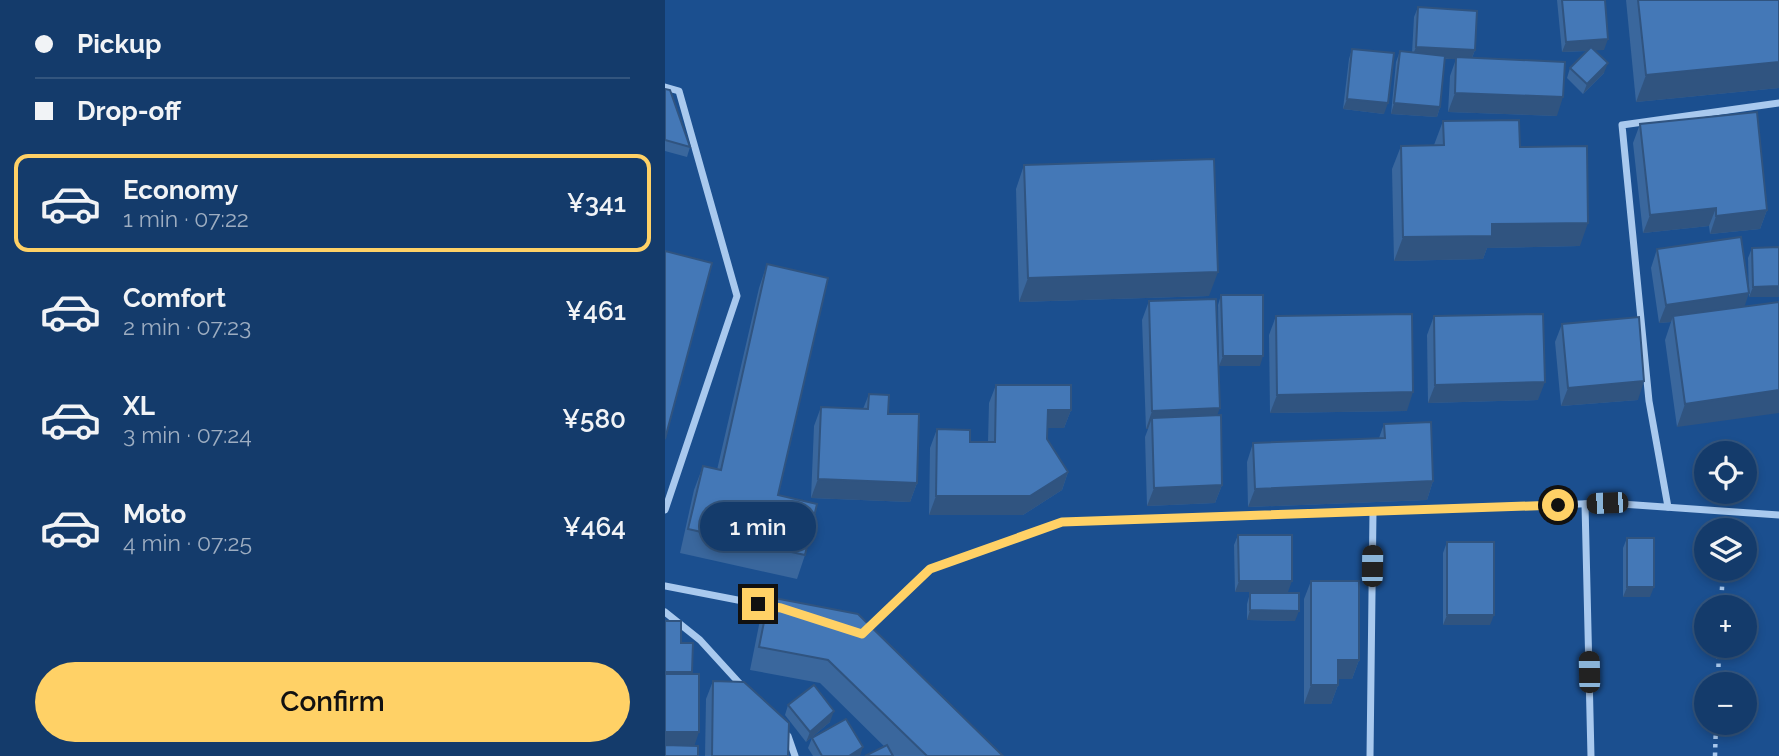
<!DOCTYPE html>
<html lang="en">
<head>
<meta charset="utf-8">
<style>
	body { margin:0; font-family:Raleway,sans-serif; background:#1d4271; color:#f1f3f6; height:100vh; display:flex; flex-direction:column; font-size:26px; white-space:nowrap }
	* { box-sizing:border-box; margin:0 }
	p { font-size:23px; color:#9dadc1 }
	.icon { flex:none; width:38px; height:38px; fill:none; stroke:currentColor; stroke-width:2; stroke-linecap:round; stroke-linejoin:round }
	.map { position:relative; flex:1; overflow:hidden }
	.side { display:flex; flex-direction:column; background:#143b6b; width:665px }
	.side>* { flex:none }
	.banner { display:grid; align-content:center; height:154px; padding:0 35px; background:#143b6b }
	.controls { position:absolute; left:1029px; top:441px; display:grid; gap:14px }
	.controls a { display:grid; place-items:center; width:63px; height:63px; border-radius:50%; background:#143b6b; box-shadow:0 4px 10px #0003,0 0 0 2px #33557e; font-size:35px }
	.end { position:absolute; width:32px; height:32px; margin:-16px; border:9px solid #ffd166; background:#111; box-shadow:0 0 0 4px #111 }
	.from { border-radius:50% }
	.bubble { position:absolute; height:49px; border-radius:24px; background:#143b6b; box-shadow:0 4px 10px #0003,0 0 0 2px #33557e; font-size:23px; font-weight:600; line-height:49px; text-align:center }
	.car { position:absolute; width:21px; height:42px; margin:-21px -10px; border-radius:9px; box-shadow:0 0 5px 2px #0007; background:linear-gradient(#222 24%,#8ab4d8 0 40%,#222 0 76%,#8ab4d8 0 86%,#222 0) }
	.banner b { display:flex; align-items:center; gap:24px; height:66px; font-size:26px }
	.banner b+b { border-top:2px solid #33557e }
	.banner i { width:18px; height:18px; background:#f1f3f6 }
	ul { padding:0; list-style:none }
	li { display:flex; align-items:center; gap:21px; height:98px; margin:0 14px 10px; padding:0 21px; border:4px solid transparent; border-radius:14px }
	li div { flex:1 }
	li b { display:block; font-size:26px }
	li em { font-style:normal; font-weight:600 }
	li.selected { border-color:#ffd166 }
	li>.icon { width:63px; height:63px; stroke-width:1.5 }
	.action { display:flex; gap:14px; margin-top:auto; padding:14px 35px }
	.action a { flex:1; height:80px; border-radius:42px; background:#ffd166; color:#111; font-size:28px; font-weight:600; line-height:80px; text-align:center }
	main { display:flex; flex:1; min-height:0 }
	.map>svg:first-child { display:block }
</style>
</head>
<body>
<main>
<section class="side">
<div class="banner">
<b><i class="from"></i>Pickup</b>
<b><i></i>Drop-off</b>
</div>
<ul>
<li class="selected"><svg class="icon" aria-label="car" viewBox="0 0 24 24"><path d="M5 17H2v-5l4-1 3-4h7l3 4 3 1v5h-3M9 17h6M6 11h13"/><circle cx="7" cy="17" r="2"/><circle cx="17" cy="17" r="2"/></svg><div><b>Economy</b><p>1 min · 07:22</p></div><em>¥341</em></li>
<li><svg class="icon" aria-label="car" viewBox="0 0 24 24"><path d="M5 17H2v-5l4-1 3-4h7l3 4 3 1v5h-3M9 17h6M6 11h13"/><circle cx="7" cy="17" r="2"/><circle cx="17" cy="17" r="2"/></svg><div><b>Comfort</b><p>2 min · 07:23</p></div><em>¥461</em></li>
<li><svg class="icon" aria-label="car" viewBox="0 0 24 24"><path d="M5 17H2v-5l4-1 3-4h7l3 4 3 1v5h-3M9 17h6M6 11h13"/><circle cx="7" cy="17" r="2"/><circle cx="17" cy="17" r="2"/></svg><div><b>XL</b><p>3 min · 07:24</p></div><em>¥580</em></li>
<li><svg class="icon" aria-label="car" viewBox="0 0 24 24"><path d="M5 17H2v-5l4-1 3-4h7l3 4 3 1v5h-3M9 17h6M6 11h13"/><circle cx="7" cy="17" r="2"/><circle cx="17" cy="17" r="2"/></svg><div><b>Moto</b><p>4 min · 07:25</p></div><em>¥464</em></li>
</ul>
<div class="action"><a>Confirm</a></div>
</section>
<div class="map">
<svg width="1114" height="756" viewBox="0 0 1114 756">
	<rect width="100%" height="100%" fill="#1b4f8f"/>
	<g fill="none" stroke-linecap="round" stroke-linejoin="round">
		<g stroke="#a9c9ee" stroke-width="4.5" stroke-dasharray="3.5 5" stroke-linecap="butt">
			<polyline points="1056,607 1058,569"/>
			<polyline points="1053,684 1054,646"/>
			<polyline points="1050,756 1051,723"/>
		</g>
		<g stroke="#a9c9ee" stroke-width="7">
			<polyline points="0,87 14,91 72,296 0,510"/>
			<polyline points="920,504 926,756"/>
			<polyline points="1003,507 984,401 957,125 1114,103"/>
			<polyline points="0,586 109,607"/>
			<polyline points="0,612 35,640 77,686"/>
			<polyline points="200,631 265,569 397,522 942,503 1114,515"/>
			<polyline points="118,732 123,736 130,756"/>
			<polyline points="705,756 708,512"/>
		</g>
	</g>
	<g fill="#3a679d">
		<polygon points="892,0 940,0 939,50 930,50 939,73 918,94 902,78 905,68 922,51 897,52"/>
		<polygon points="961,0 1114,0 1114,88 971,102"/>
		<polygon points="753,7 810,50 807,58 892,116 783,112 785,76 791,59 780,59 775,107 772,117 726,114 731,62 735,51 747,53 749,17"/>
		<polygon points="687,49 719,114 678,109 684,59"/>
		<polygon points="0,89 25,147 22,157 0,151"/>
		<polygon points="778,121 855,147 915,246 822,248 818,259 729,261 727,169 736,146 769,145"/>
		<polygon points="975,124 1102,210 1095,229 1045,234 1044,226 978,233 968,143"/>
		<polygon points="359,165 544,296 354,302 351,189"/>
		<polygon points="1087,248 1114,297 1084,297 1083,258"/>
		<polygon points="992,249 1084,293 1012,427 1000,340 1006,322 994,323 986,268"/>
		<polygon points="102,264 113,495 140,555 132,579 15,553 29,490 38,466 52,470 94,288"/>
		<polygon points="556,295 595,366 554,366 553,305"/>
		<polygon points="484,301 552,416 557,485 550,503 482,506 480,437 483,429 481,429 477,320"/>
		<polygon points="611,316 742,411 605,413 604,335"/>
		<polygon points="769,316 873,400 763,403 762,335"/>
		<polygon points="897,324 973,400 896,406 890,342"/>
		<polygon points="331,385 406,410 399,428 382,428 382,439 403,472 397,490 358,515 264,515 265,448 272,429 305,442 323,442 324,403"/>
		<polygon points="204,394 223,414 252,483 245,502 146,498 149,426 156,407 198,409"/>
		<polygon points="719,424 768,481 762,500 583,507 582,462 588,443 714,438"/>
		<polygon points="573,535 623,592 570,592 569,545"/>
		<polygon points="962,538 985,597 958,597 958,548"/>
		<polygon points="782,542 825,625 778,625 778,553"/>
		<polygon points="646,581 694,660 687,679 673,679 673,685 666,704 639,704 639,599"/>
		<polygon points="585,593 630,621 582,620 582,604"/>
		<polygon points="104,597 338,756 229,756 155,683 85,670 95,620"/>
		<polygon points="48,681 123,756 40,756 41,699"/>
		<polygon points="123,705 165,722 141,742 120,715"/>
		<polygon points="147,738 195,756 148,756 143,748"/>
	</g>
	<g fill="#305480">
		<polygon points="943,39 939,50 897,52 901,42"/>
		<polygon points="751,47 810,50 806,60 747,57"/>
		<polygon points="1114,62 1114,88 971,102 981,75"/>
		<polygon points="943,63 939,73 918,94 922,84"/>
		<polygon points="790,93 898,97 892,116 783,112"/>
		<polygon points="682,99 723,103 719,114 678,109"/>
		<polygon points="729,103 775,107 772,117 726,114"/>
		<polygon points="1051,208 1044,226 978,233 985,215"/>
		<polygon points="1102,210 1095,229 1045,234 1051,216"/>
		<polygon points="923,223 915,246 822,248 818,259 729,261 738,237 827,224"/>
		<polygon points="553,272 544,296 354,302 363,278"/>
		<polygon points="1114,286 1114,297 1084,297 1088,287"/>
		<polygon points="1084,293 1078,311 1008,316 1006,322 994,323 1001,305"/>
		<polygon points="558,356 598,356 595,366 554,366"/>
		<polygon points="979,381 973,400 896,406 903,388"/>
		<polygon points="880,382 873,400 763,403 770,385"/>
		<polygon points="1114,390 1114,413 1012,427 1020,404"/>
		<polygon points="748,392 742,411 605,413 612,395"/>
		<polygon points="555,408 548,426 487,418 483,429 481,429 487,411"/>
		<polygon points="383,410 406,410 399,428 376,428"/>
		<polygon points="403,472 397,490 358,515 264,515 271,496"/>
		<polygon points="153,479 252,483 245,502 146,498"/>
		<polygon points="768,481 762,500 583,507 590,489"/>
		<polygon points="557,485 550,503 482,506 489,488"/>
		<polygon points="574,581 627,581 623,592 570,592"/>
		<polygon points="962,587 989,587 985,597 958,597"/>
		<polygon points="585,610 634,611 630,621 582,620"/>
		<polygon points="782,615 829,615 825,625 778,625"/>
		<polygon points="673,660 694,660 687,679 666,679"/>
		<polygon points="0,672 27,672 23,683 0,682"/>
		<polygon points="646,685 673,685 666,704 639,704"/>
		<polygon points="169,711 165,722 141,742 145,732"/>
		<polygon points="0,732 34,732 28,750 0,751"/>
		<polygon points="198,747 195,756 184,756"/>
	</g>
	<g fill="#4478b7" stroke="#305480" stroke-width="2">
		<polygon points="897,0 940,0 943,39 901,42"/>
		<polygon points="973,0 1114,0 1114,62 981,75"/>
		<polygon points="753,7 812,11 810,50 751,47"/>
		<polygon points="926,47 943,63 922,84 905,68"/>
		<polygon points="687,49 729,53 723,103 682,99"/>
		<polygon points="735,51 780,56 775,107 729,103"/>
		<polygon points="791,57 900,62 898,97 790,93"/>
		<polygon points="0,89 5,90 25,147 0,140"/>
		<polygon points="1092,112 1102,210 1051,216 1051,208 985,215 975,124"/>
		<polygon points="854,120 855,147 922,146 923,223 827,224 827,236 738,237 736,146 779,145 778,121"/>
		<polygon points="549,159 553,272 363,278 359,165"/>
		<polygon points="1076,237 1084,293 1001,305 992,249"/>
		<polygon points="1114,247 1114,286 1088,287 1087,248"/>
		<polygon points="0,251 47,263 0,439"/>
		<polygon points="102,264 163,278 113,495 152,504 140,555 23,529 38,466 56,470"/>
		<polygon points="556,295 598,295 598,356 558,356"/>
		<polygon points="551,299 555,408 487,411 484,301"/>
		<polygon points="1114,302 1114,390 1020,404 1008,316"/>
		<polygon points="747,314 748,392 612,395 611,316"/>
		<polygon points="878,314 880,382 770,385 769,316"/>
		<polygon points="974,317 979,381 903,388 897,324"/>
		<polygon points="331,385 406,385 406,410 383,410 382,439 403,472 365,496 271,496 272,429 305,430 305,442 330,442"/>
		<polygon points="204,394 224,395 223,414 254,414 252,483 153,479 156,407 203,409"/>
		<polygon points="556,415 557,485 489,488 487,418"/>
		<polygon points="766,422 768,481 590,489 588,443 720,438 719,424"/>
		<polygon points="573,535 627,535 627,581 574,581"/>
		<rect x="962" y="538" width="27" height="49"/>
		<rect x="782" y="542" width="47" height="73"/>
		<polygon points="646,581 694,581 694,660 673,660 673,685 646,685"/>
		<polygon points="585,593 634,593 634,611 585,610"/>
		<polygon points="104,597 193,614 338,756 262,756 163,660 94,647"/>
		<polygon points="0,621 16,621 16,643 28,643 27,672 0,672"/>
		<rect x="0" y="674" width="34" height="58"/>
		<polygon points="48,681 79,682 124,723 123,756 47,756"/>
		<polygon points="149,685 169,711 145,732 123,705"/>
		<polygon points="181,719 198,747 184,756 157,756 147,738"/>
		<polygon points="0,745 33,746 33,756 0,756"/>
		<polygon points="222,745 228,756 200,756"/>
	</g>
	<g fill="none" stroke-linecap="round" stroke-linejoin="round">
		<polyline stroke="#ffd166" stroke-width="9" points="93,604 116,608 197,634 265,569 397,522 893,505"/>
	</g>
</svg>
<div class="controls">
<a><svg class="icon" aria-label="locate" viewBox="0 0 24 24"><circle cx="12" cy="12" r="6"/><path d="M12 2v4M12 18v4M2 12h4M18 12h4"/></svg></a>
<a><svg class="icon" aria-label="layers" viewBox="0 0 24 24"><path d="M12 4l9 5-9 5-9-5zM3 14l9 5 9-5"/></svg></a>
<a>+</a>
<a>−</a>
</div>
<i class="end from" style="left:893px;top:505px"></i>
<i class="end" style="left:93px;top:604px"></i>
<div class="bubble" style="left:35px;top:502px;width:116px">1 min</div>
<i class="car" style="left:942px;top:503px;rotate:268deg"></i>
<i class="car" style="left:707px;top:566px;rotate:1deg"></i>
<i class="car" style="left:924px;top:672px;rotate:359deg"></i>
</div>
</main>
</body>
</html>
